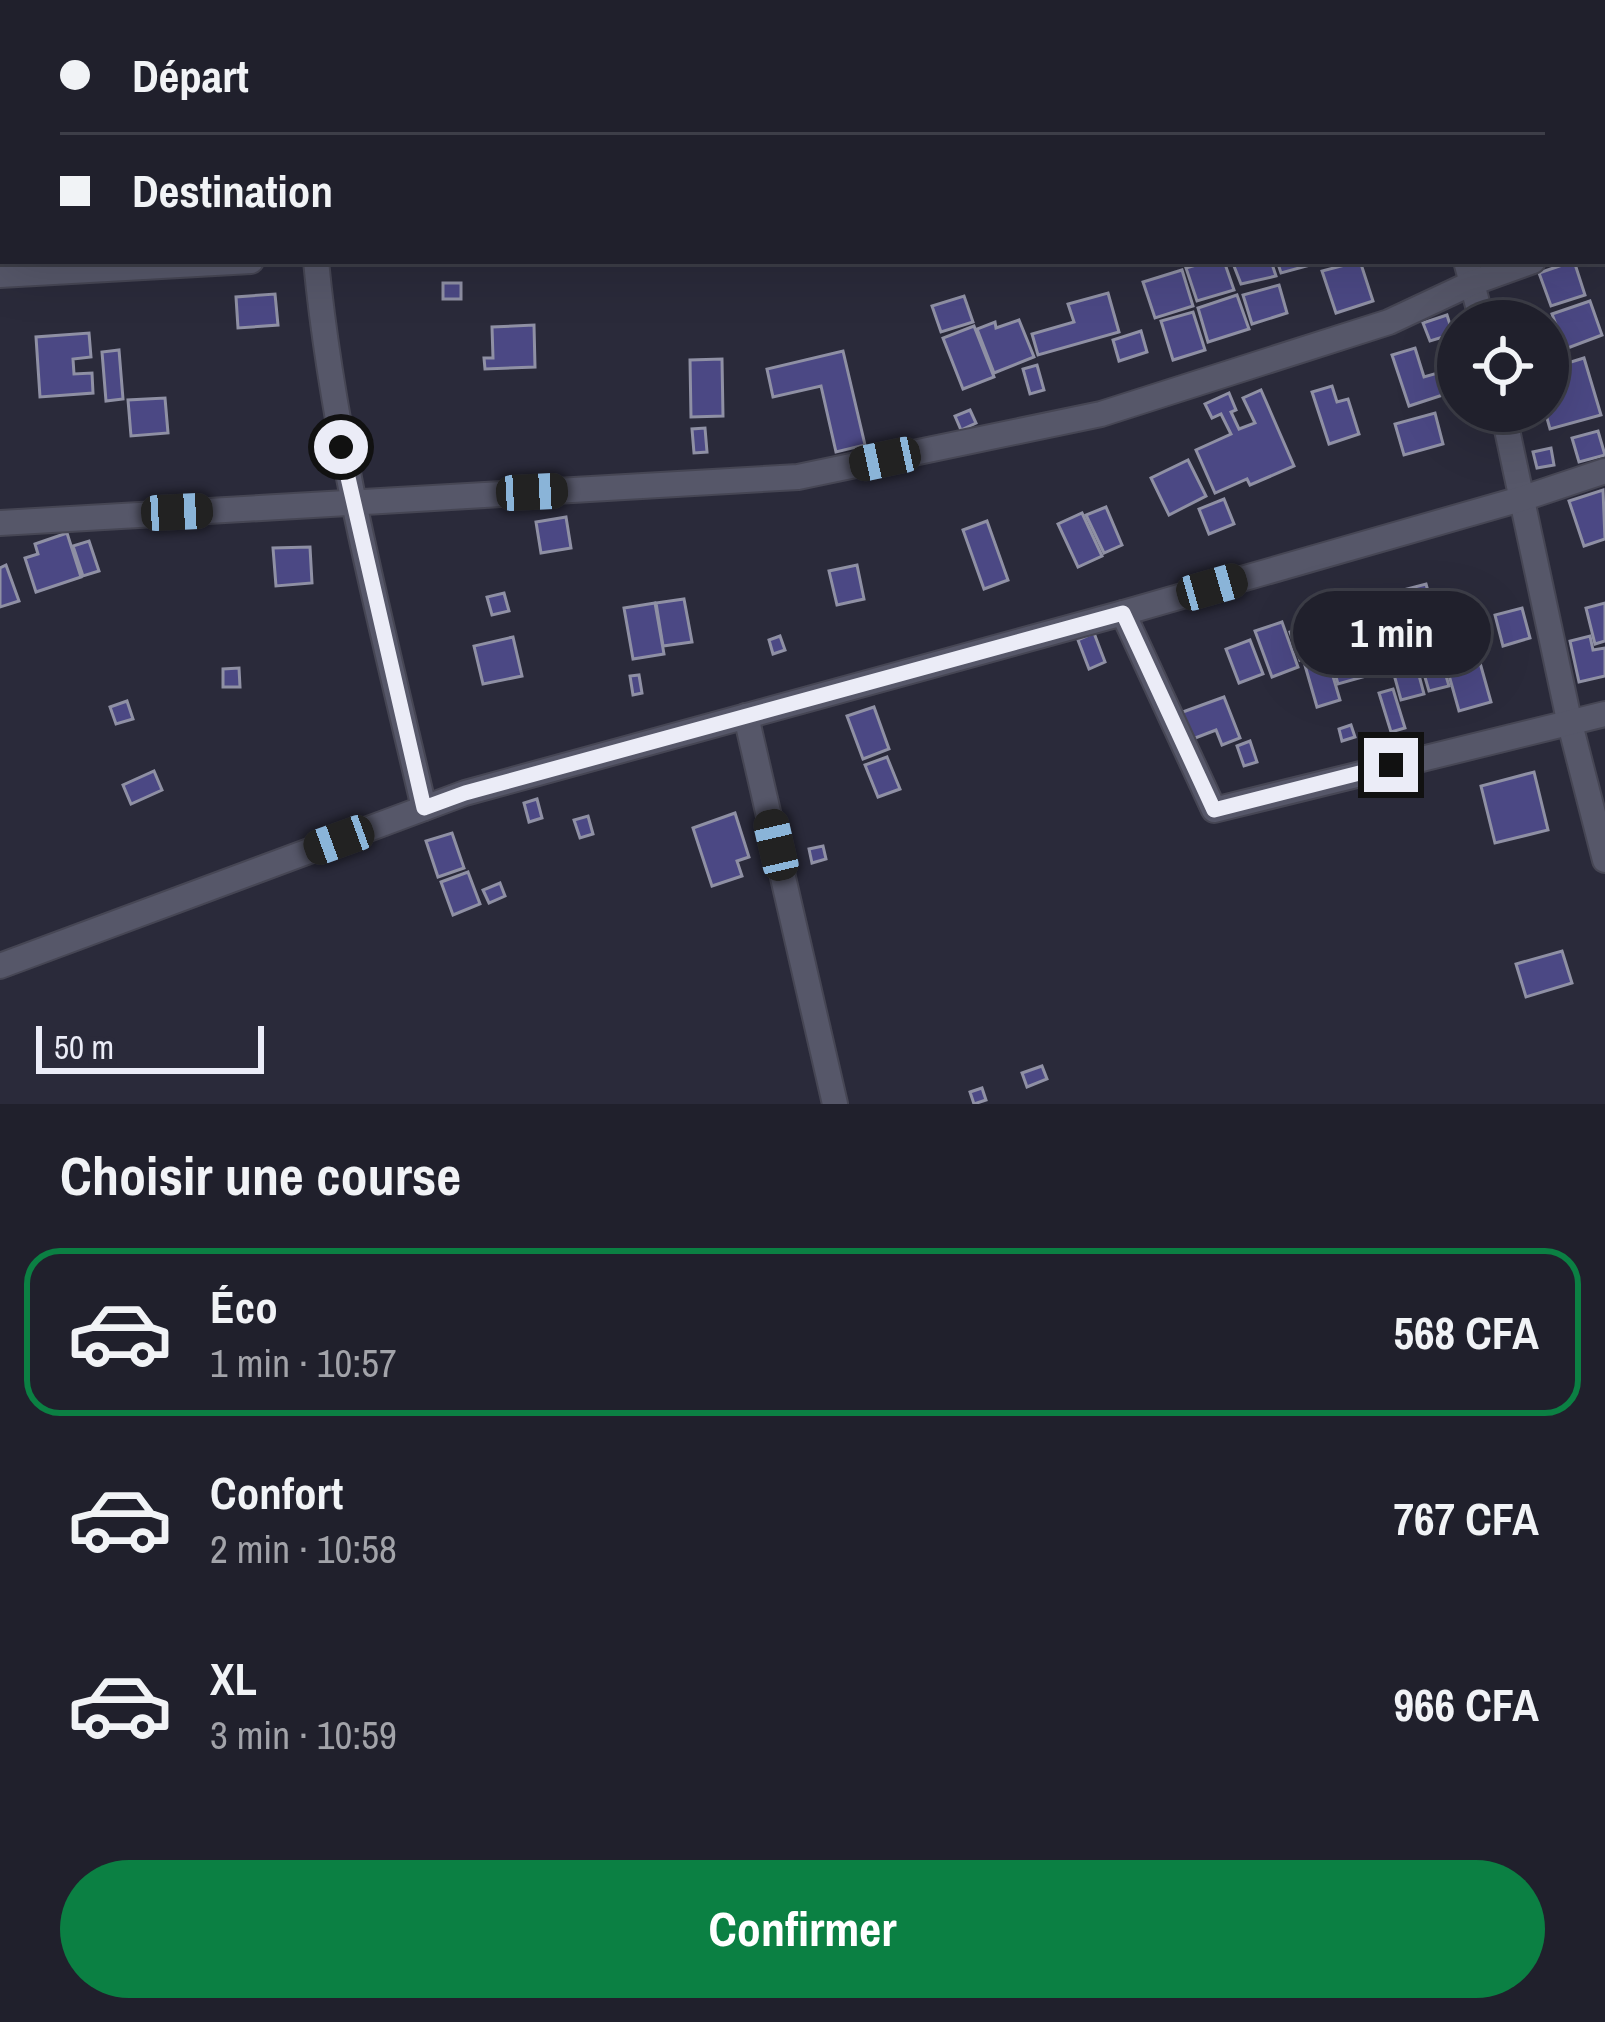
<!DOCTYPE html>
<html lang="fr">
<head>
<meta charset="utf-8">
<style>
	body { margin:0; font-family:"Archivo Narrow",sans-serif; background:#282834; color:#f1f3f6; height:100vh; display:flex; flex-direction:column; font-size:45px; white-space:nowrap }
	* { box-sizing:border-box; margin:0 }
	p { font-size:39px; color:#a2a3a9 }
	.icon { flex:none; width:66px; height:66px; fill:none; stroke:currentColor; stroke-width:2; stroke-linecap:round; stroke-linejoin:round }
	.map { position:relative; height:1104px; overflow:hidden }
	.panel { display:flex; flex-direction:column; background:#20202c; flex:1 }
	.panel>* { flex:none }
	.hud { position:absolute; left:0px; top:0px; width:1605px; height:264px; box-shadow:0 12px 48px #0002,0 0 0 3px #3d3e48; display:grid; align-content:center; height:264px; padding:0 60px; background:#20202c }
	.buttons { position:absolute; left:1437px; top:300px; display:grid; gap:24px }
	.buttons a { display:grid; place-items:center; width:132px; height:132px; border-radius:50%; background:#20202c; box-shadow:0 12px 48px #0002,0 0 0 3px #3d3e48; font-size:60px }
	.scale { position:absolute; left:36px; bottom:30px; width:228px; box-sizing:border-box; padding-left:12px; border:6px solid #ebecf7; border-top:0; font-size:33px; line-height:42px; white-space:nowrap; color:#ebecf7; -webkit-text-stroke:9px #2a2a3a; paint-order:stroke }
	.end { position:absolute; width:54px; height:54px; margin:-27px; border:15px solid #ebecf7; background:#111; box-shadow:0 0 0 6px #111 }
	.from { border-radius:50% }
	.bubble { position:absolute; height:84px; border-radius:42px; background:#20202c; box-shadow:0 12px 48px #0002,0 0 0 3px #3d3e48; font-size:39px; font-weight:700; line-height:84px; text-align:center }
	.car { position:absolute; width:36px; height:72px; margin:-36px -18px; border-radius:15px; box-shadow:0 0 9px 3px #0007; background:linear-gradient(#222 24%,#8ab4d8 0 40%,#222 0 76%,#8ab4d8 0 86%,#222 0) }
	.hud b { display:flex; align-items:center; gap:42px; height:114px; font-size:45px }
	.hud b+b { border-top:3px solid #3d3e48 }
	.hud i { width:30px; height:30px; background:#f1f3f6 }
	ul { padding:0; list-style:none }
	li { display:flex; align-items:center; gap:36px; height:168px; margin:0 24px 18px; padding:0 36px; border:6px solid transparent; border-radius:36px }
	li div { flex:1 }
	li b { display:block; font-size:45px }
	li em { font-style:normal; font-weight:700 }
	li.on { border-color:#0b8043 }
	li>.icon { width:108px; height:108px; stroke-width:1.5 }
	h2 { padding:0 60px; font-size:54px; line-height:144px }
	.action { display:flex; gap:24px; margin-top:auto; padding:24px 60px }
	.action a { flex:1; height:138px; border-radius:72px; background:#0b8043; color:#fff; font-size:48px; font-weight:700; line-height:138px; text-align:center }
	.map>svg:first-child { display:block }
</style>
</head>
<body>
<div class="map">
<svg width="1605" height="1104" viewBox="0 0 1605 1104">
	<rect width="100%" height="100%" fill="#2a2a3a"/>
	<g fill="#4b4884" stroke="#8f90a4" stroke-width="3">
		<polygon points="1117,0 1169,0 1169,1 1118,3"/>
		<polygon points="1209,261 1224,261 1234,290 1197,301 1186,268"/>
		<polygon points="1232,261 1271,261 1276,276 1241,284"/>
		<polygon points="1277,261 1313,261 1314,264 1281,273"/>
		<polygon points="1360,261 1373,301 1336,313 1322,271"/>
		<polygon points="1574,261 1585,295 1551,306 1539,273"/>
		<polygon points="1182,270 1193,306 1155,318 1143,282"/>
		<rect x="443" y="283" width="18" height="16"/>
		<polygon points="1279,285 1287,313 1252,324 1243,295"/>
		<polygon points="1108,293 1119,332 1038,355 1032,334 1074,322 1068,304"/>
		<polygon points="275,294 278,325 238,328 236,297"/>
		<polygon points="1237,295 1249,329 1208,342 1198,308"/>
		<polygon points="964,296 973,322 941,332 932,306"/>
		<polygon points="1590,301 1602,335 1552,354 1548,333 1558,330 1552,314"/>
		<polygon points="1193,312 1205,350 1173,360 1161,321"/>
		<polygon points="1447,315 1453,334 1430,341 1423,323"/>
		<polygon points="1019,320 1034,357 994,373 977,329 995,322 996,328"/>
		<polygon points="534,325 535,367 485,369 484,358 493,358 492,327"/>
		<polygon points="974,326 994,377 963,389 943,338"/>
		<polygon points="1141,331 1147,352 1119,361 1113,340"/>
		<polygon points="89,333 91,357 73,359 74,374 92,373 93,393 40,397 36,337"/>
		<polygon points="1415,348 1424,377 1448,370 1455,391 1409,406 1392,355"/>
		<polygon points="119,350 123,399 106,401 102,352"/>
		<polygon points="843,351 865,445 836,452 821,386 773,397 767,369"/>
		<polygon points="1458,357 1458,388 1457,388 1448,360"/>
		<polygon points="1584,358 1601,415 1550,429 1545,411 1548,411 1548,369"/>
		<polygon points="722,359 723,416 691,417 690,360"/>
		<polygon points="1037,365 1044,390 1030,394 1023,369"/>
		<polygon points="1332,386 1337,402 1348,399 1359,434 1329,444 1312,392"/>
		<polygon points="1261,390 1294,466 1250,485 1247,479 1215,493 1196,450 1231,434 1221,414 1212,418 1205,404 1229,393 1236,410 1231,412 1239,429 1255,423 1243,398"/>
		<polygon points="165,398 168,433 131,436 128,400"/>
		<polygon points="970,410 976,423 961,430 955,416"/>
		<polygon points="1435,413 1443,444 1404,455 1395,424"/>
		<polygon points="705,428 707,452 694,453 692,429"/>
		<polygon points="1598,431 1605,455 1579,462 1572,438"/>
		<polygon points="1551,448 1554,465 1537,468 1533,452"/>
		<polygon points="1188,460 1206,496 1169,515 1151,478"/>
		<polygon points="1603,490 1605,539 1584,546 1569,501"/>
		<polygon points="1224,499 1234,524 1209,534 1199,509"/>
		<polygon points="1106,507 1122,545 1104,553 1086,515"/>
		<polygon points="1082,513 1102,556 1078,567 1058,524"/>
		<polygon points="566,517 571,548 541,553 536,522"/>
		<polygon points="987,521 1008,580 984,589 963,530"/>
		<polygon points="67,533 81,577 36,592 25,558 38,554 35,544"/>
		<polygon points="89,541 99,571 83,576 73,546"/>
		<polygon points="310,547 312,583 276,586 273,548"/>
		<polygon points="6,565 19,601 0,607 0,568"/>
		<polygon points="857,565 864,599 837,605 829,571"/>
		<polygon points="1426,584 1439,631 1450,629 1457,653 1423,662 1403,590"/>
		<polygon points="504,593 509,611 492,615 487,597"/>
		<polygon points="684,599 692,642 663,646 656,603"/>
		<polygon points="655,603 664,654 633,659 624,608"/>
		<polygon points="1605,603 1605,641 1595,644 1586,608"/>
		<polygon points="1522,608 1530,638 1503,646 1495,615"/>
		<polygon points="1282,622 1298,667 1272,677 1255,631"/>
		<polygon points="1313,625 1322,652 1300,660 1290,632"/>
		<polygon points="1094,633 1105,662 1089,669 1078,640"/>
		<polygon points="780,636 785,650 773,654 769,640"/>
		<polygon points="1590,636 1593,650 1605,648 1605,676 1579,682 1570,641"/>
		<polygon points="513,637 522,676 483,684 474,646"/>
		<polygon points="1250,640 1263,674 1239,683 1226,649"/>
		<polygon points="1355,646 1359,660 1373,656 1377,673 1338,684 1329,653"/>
		<polygon points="1477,652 1491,702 1459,711 1445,661"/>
		<polygon points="1327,656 1340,700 1317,707 1304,662"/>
		<polygon points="1442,662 1449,686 1429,691 1422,667"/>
		<polygon points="1416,664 1424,694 1401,700 1393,671"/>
		<polygon points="239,668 240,687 223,687 223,669"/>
		<polygon points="639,675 642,693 633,695 630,676"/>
		<polygon points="1393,689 1405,728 1391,732 1379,693"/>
		<polygon points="1224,697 1240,738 1222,745 1216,730 1190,740 1180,713"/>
		<polygon points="127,701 133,719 116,724 110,707"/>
		<polygon points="874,707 889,749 863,759 847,716"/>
		<polygon points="1351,725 1355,737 1342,741 1339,729"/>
		<polygon points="1250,741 1257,762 1244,766 1237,746"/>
		<polygon points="887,757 900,789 878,797 865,765"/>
		<polygon points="154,771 162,790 131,804 123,785"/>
		<polygon points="1534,772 1548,830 1495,843 1481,786"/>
		<polygon points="537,799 542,818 529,822 524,803"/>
		<polygon points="735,813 749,857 737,861 742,876 712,886 693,828"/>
		<polygon points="588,816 593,834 580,838 574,820"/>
		<polygon points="452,833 464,868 438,877 426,841"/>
		<polygon points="823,846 826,859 812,863 809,849"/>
		<polygon points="468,872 480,904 453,915 441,882"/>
		<polygon points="500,883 505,896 489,903 483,890"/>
		<polygon points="1562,951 1572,983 1526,997 1516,964"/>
		<polygon points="1042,1066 1047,1079 1027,1087 1022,1073"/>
		<polygon points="982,1088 986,1100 974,1104 970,1092"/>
	</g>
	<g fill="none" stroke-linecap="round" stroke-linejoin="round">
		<defs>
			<g id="street">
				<polyline points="1038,0 1038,3"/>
				<polyline points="1401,0 1402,3"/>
				<polyline points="308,3 308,0"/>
				<polyline points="878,3 888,0"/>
				<polyline points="1602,82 1605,82"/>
				<polyline points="1602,236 1605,235"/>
				<path d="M316 261C334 447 382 626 424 808"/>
				<polyline points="1466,261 1482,321"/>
				<polyline points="0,275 251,261"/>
				<polyline points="1503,411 1569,720 1605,860"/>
				<polyline points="0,523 798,477 1101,414 1389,322 1472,283 1533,261"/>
				<polyline points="1123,613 1214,810 1605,714"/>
				<polyline points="746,716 835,1104"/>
				<polyline points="0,966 465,793 1123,613 1524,498 1605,471"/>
			</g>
		</defs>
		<use href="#street" stroke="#464654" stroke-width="28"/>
		<use href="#street" stroke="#565769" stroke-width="24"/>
	</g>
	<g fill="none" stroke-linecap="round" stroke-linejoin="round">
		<polyline stroke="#ebecf7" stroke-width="15" points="341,447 424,808 465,793 1123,613 1214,810 1391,765"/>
	</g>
</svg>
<div class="buttons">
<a><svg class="icon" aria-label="locate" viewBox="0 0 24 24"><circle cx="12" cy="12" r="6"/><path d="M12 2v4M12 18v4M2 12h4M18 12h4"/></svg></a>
</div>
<div class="scale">50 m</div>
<i class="end from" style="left:341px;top:447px"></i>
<i class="end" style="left:1391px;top:765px"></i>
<div class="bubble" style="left:1293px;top:591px;width:198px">1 min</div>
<i class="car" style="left:885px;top:459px;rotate:258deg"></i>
<i class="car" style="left:532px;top:492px;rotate:87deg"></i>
<i class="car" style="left:177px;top:512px;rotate:87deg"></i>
<i class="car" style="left:1212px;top:587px;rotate:74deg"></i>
<i class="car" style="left:339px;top:840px;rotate:250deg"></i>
<i class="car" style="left:776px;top:845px;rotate:347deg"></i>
<div class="hud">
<b><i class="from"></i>Départ</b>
<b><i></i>Destination</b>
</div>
</div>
<section class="panel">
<h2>Choisir une course</h2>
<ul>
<li class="on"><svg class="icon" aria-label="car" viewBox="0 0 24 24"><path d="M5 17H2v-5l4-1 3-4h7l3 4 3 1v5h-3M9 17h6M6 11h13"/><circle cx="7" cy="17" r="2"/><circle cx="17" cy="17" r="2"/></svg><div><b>Éco</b><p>1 min · 10:57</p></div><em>568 CFA</em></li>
<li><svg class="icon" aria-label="car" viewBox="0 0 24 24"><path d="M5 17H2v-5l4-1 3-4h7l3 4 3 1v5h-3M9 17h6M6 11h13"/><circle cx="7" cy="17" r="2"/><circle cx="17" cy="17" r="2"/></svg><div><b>Confort</b><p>2 min · 10:58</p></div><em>767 CFA</em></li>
<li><svg class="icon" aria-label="car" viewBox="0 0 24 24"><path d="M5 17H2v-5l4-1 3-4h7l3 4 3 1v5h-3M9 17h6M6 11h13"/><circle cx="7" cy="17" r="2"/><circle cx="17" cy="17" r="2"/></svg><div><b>XL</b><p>3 min · 10:59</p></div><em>966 CFA</em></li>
</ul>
<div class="action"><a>Confirmer</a></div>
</section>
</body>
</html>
